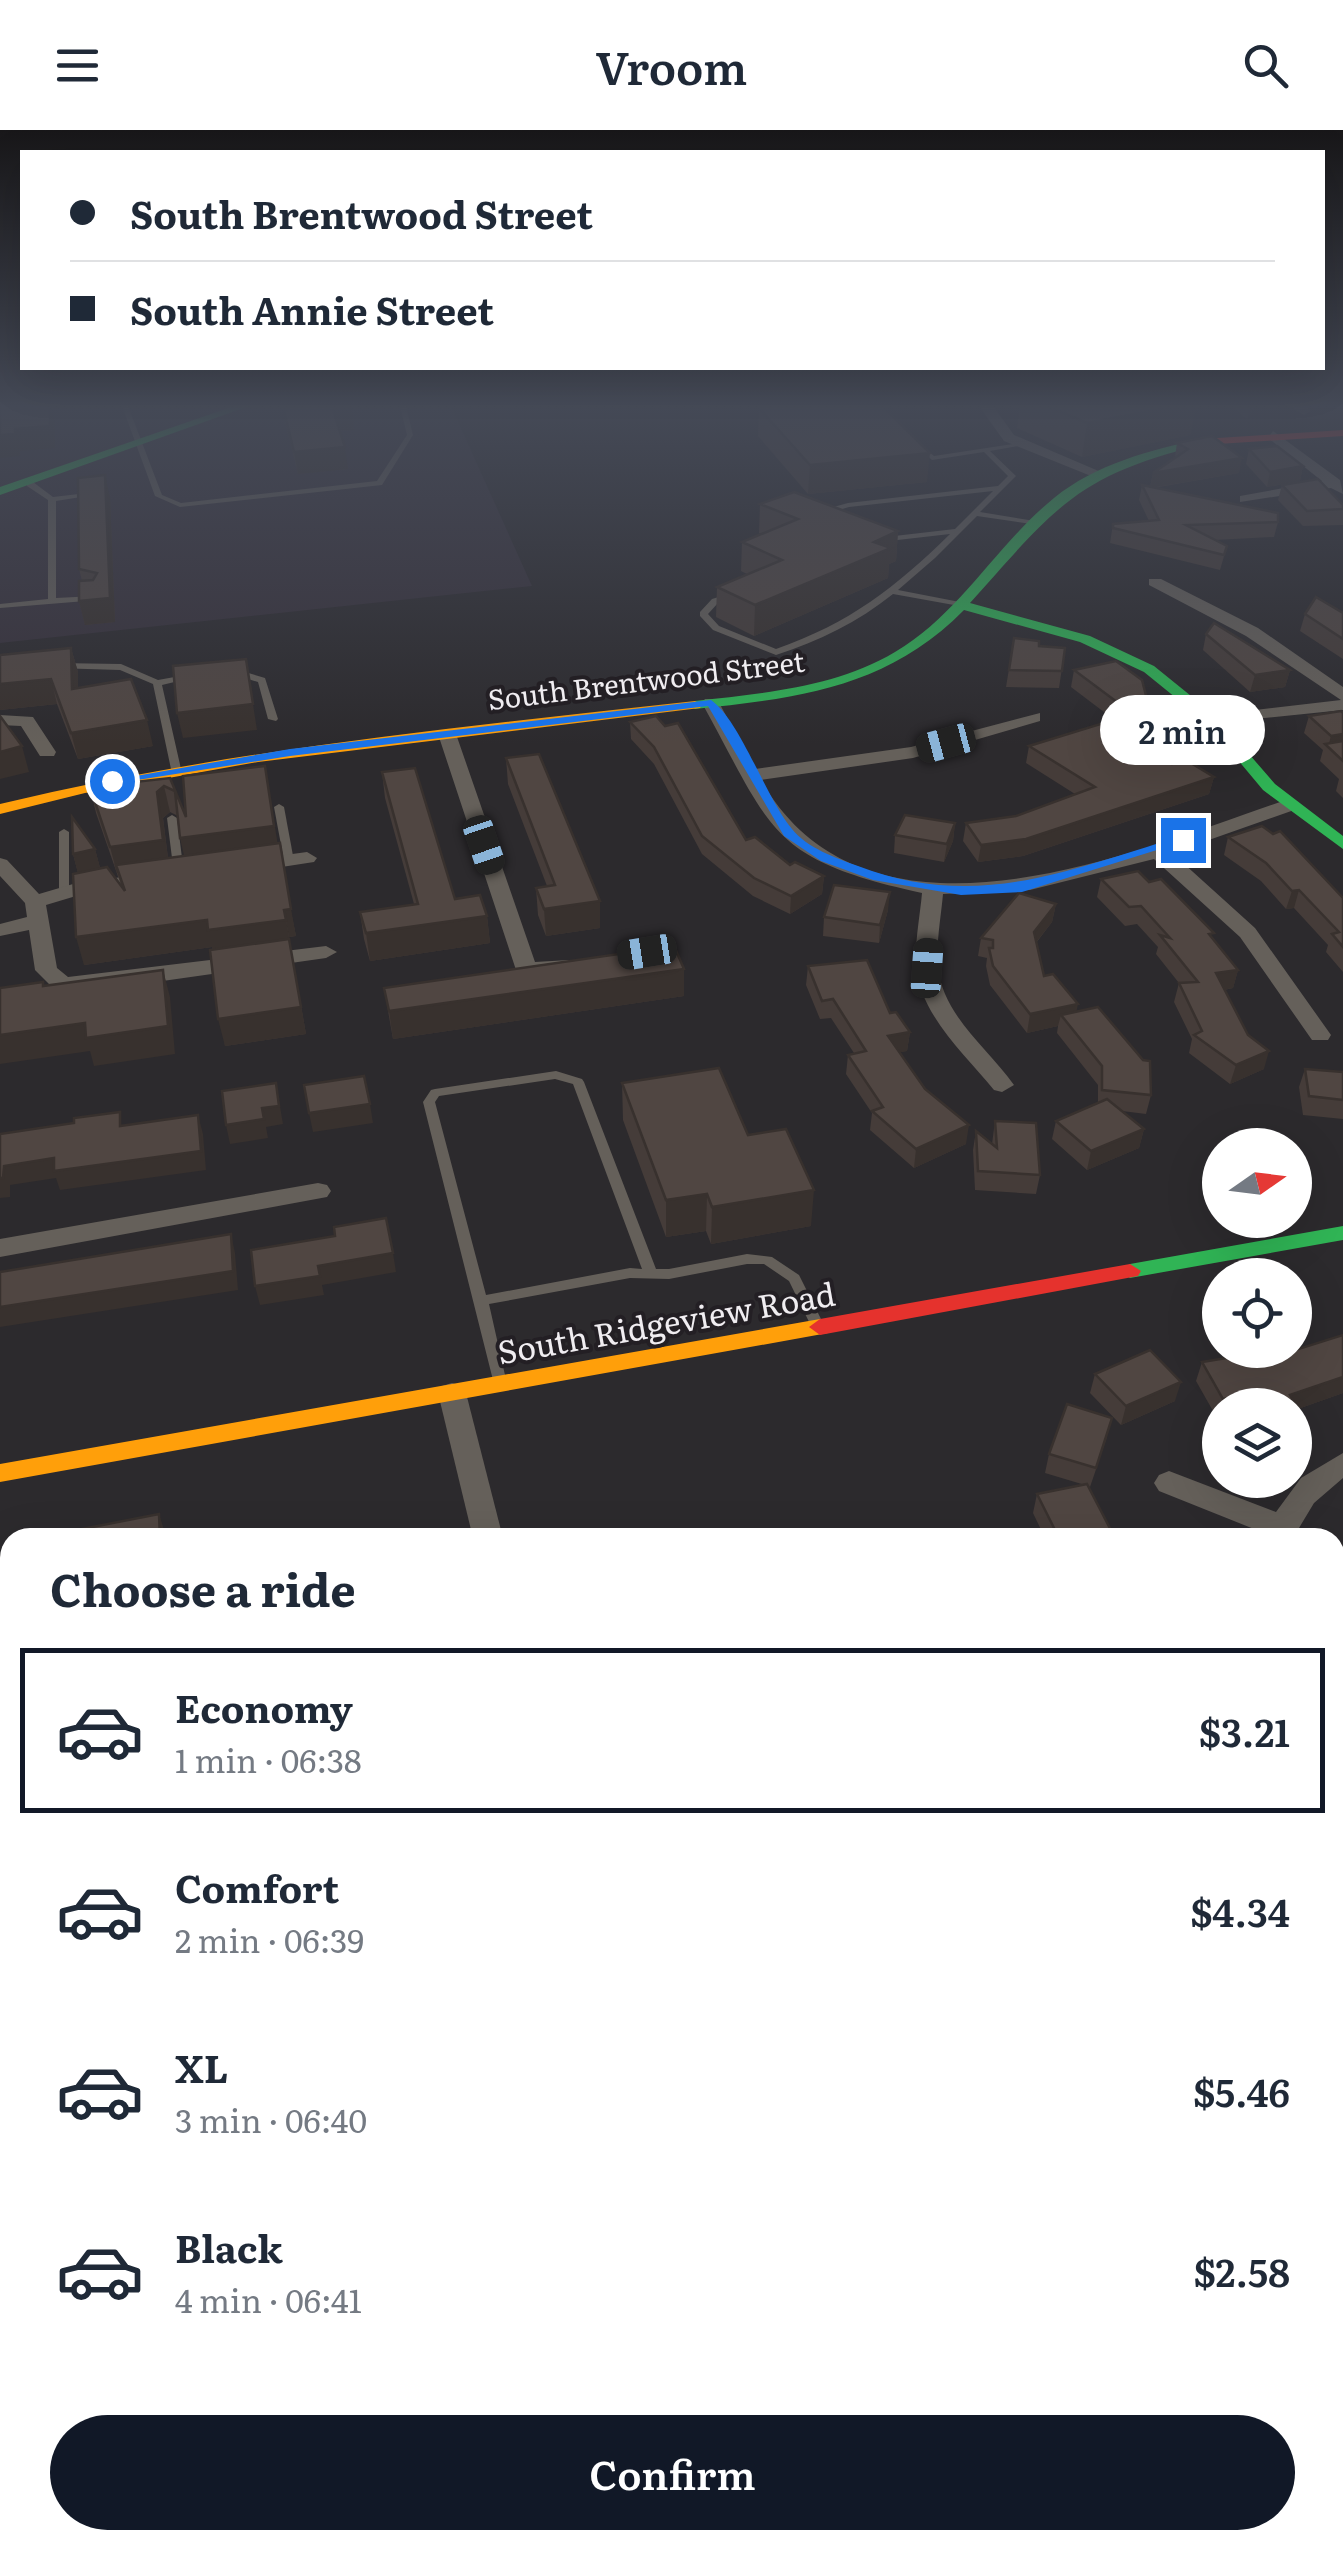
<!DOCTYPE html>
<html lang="en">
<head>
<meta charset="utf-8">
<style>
	body { margin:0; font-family:Literata,serif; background:#f6f6f7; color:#1f2937; height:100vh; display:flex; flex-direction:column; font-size:38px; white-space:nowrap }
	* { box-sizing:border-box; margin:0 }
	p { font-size:32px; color:#747a83 }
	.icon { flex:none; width:55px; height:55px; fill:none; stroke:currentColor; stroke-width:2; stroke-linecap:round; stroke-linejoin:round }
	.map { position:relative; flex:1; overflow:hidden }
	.side { position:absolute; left:0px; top:1398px; width:1345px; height:1022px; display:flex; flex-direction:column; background:#fff; border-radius:30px 30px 0 0; box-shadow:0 10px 40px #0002 }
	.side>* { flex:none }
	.top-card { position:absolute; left:20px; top:20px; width:1305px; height:220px; border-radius:0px; box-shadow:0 10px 40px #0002; display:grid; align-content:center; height:220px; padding:0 50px; background:#fff }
	.needle { width:65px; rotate:76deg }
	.fabs { position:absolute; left:1202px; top:998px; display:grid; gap:20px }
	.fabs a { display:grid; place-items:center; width:110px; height:110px; border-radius:50%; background:#fff; box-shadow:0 10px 40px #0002; font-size:50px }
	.end { position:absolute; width:45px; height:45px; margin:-22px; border:12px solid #1a73e8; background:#fff; box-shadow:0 0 0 5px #fff }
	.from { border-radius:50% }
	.bubble { position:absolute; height:70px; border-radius:35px; background:#fff; box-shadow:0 10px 40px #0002; font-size:32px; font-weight:600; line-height:70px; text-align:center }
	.car { position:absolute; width:30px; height:60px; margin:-30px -15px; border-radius:12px; box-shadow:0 0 8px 2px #0007; background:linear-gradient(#222 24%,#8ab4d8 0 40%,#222 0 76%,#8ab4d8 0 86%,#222 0) }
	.top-card b { display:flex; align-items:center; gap:35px; height:95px; font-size:38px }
	.top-card b+b { border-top:2px solid #e0e1e3 }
	.top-card i { width:25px; height:25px; background:#1f2937 }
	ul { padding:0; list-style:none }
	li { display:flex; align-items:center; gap:30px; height:165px; margin:0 20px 15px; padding:0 30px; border:5px solid transparent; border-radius:0px }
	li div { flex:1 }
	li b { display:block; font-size:38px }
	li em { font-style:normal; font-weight:600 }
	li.current { border-color:#111827 }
	li>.icon { width:90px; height:90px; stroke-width:1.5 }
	h2 { padding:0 50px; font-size:45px; line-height:120px }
	.button { display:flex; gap:20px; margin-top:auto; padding:20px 50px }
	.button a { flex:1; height:115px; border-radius:60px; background:#111827; color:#fff; font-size:40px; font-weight:600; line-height:115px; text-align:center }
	header { display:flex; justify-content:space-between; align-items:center; height:130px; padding:0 50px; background:#fff; font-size:45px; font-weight:600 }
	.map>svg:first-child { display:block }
</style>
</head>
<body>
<header><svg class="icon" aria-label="menu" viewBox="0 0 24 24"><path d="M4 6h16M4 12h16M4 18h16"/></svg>Vroom<svg class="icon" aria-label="search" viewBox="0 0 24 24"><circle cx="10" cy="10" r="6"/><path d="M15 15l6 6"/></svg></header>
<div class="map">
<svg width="1343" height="2419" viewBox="0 0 1343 2419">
	<rect width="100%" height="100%" fill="#2c2a2d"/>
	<polygon fill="#37313a" points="0,276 451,276 532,456 0,513"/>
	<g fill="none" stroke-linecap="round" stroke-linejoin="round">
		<g fill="#65605a" fill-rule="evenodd">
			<polygon points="122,276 128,276 162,365 181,373 377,351 407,305 400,276 406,276 413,305 382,355 180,377 155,366"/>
			<path d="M915 313H919L934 326 1020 313 1023 315 990 321 1016 346 980 382 1035 391H1038V395L977 386 935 428 898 460 965 473V477L893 464C858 492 819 511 776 525L713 500 700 486V482L712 469 732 463 736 465 735 467 718 473 708 484 719 496 776 519C850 493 895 458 950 404L880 412H877V408L955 399 993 361 849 377 822 385 818 383 819 381 848 373 998 356 1008 346 984 322 932 330 915 315Z"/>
			<polygon points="27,352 33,352 53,367 96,362 100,364 56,371 56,468 95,466 99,468 98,470 0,478 0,474 48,469 48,370 27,356"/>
			<polygon points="57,533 121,534 158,550 191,544 191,548 162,555 181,639 179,641 171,639 153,554 120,540 54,538 54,534"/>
			<polygon points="235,539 265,548 278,589 276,591 268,589 258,552 232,544 231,542"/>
			<polygon points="279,674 284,677 294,731 289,734 284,731 274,677"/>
			<polygon points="172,685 177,688 184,744 179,747 174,744 167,688"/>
			<polygon points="64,699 69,702 69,763 64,766 59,763 59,702"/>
			<path d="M556 941 582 949 584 952 656 1139H669L747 1124 772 1127 799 1145 825 1197 823 1200H813L789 1151 764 1134H747L669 1149 630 1148 489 1174 507 1254 505 1258H495L423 972 431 960 435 959ZM555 949 573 954 642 1139 630 1138 486 1165 435 972 439 966Z"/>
		</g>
		<g fill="#65605a" fill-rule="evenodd">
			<polygon points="979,276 993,276 1014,305 1108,345 1096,348 1004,311"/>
			<polygon points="1289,276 1305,276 1311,281 1304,285"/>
			<polygon points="1273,301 1340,350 1343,364 1331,358 1240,372 1240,366 1322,351 1268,308"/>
			<polygon points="1149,449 1161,449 1258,498 1343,557 1343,580 1206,594 1206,586 1212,585 1341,570 1246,506 1149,455"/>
			<path d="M705 569H717L755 639 911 617 1040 583V591L913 628 761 650C867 837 1132 723 1283 671H1297V679L1172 723 1255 798 1331 905 1328 910H1312L1240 807 1154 729 1030 760 943 764C941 787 936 812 938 836 942 885 987 917 1014 955L1002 962 994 960C964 923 919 884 916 834 915 810 920 786 922 763 769 729 773 702 702 573Z"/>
			<polygon points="0,585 33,587 56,622 54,626 40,626 21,596 0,595"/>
			<polygon points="447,599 456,604 535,832 569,830 569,840 527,847 516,840 438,604"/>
			<polygon points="307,722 317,728 314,732 249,742 239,736 249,730"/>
			<polygon points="0,728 7,730 39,764 73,754 157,742 167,748 157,754 76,766 46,775 57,838 68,847 326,816 337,822 326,828 92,861 54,859 35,840 29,800 0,806 0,794 27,787 25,773 0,746"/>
			<polygon points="318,1053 327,1055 331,1061 327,1067 0,1127 0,1109"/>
			<polygon points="452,1253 462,1256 466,1263 503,1408 473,1408 438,1263 442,1256"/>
			<polygon points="1343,1323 1343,1348 1314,1373 1293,1408 1262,1408 1264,1403 1159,1361 1154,1353 1159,1345 1169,1341 1276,1382 1301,1348"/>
			<polygon points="1335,1654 1343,1657 1343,1701 1335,1698"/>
			<polygon points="1047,2410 1093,2410 1097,2419 1051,2419"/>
		</g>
		<g fill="#30b455" fill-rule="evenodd">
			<polygon points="234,276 249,276 0,365 0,357"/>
			<path d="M1202 309 1206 314C1077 344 1055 378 970 473L1090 506 1154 536 1217 587 1275 654 1343 706V719L1263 660 1207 593 1144 542 1080 512 964 480C887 558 799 568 695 579L688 575 695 571C763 563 834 558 895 522 960 484 996 415 1054 368 1096 334 1150 320 1202 309Z"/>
			<polygon points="1343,1096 1343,1110 1130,1148 1119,1141 1130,1134"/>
		</g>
		<g fill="#ff9f0a" fill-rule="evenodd">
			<path d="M695 571 702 575 700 578 258 632 85 663 0 684V674C229 619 462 597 695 571Z"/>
			<polygon points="820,1189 828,1191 831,1197 828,1203 0,1352 0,1334"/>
		</g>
		<g fill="#e5322d" fill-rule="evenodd">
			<polygon points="1343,300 1343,306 1202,315 1196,312 1202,309"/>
			<polygon points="1130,1134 1141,1141 1138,1146 820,1205 809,1197 820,1189"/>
		</g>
	</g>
	<g fill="#453c39" fill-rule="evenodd">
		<polygon points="281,276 351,276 354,300 340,301 348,339 298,344"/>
		<polygon points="1020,276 1196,276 1190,305 1082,327 1017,298"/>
		<polygon points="1230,276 1256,276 1247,289"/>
		<polygon points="759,278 927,352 808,364 758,306"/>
		<polygon points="1177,313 1239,343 1153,358 1278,392 1274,407 1214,410 1227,416 1220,440 1110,413 1113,394 1149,391 1139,370 1142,355 1150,357 1153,343 1175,327"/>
		<polygon points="1249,319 1303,336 1300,351 1267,357 1246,334"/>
		<polygon points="1282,355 1343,375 1343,395 1303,396 1278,370"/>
		<polygon points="110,367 115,492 85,495 79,471 82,451 79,439"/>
		<polygon points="760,374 898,401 896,431 889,434 888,448 754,506 716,487 717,457 747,444 741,441 742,412 761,404 759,403"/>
		<polygon points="1343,483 1343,529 1300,501 1305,484"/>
		<polygon points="1206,504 1290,540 1285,557 1250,562 1203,520"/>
		<polygon points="1014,508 1039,516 1065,518 1059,558 1006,557"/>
		<polygon points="71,518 78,542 78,558 153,616 78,629 57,574 0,580 0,525"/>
		<polygon points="1074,540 1151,585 1148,602 1129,601 1071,557"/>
		<polygon points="1343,583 1343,668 1336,661 1339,649 1320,631 1323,620 1304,603 1309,586"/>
		<polygon points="630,592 746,710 790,735 824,746 822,764 790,784 753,766 702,724 654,634 631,609"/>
		<polygon points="1029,616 1172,634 1214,647 1209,664 1023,726 978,732 963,711 966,693 1016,686 1075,664 1026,633"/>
		<polygon points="506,628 600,798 546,806 538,785 536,758 547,756 508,654"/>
		<polygon points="382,642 455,769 487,786 490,813 370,831 364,809 360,782 414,774 385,668"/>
		<path d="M170 648 186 687 277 714 296 806 289 807 306 904 225 916 212 817 84 835 78 743 73 724 95 719 100 738 122 758 96 683 90 657ZM170 682 178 686 185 726 168 728 163 688Z"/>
		<polygon points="955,693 953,711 944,732 894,723 895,705"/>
		<polygon points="1228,707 1343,768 1343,842 1326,822 1328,815 1294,778 1286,779 1261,751 1224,725"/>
		<polygon points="1101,749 1212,809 1238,840 1233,858 1224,860 1264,939 1230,954 1189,923 1192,909 1174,872 1179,853 1156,824 1158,817 1137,794 1125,796 1097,767"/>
		<polygon points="1056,774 1052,792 1036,813 1044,846 1151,965 1146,984 1122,981 1144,999 1139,1018 1087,1040 1052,1009 1056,991 1098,973 1098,955 1057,903 1058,896 1027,903 990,855 986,836 987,828 978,826 981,808"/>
		<polygon points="888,780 879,813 823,806 824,787"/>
		<polygon points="808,836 890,883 910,902 907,921 899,922 966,1014 914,1038 870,1000 872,983 846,944 848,925 854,923 831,888 820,889 806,855"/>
		<polygon points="384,858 684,866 393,909"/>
		<polygon points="1305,939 1343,942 1343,989 1303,985 1299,957"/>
		<polygon points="622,953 748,1005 811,1096 711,1114 706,1101 666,1107 623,990"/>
		<polygon points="995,991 1040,1045 1036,1064 975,1060 973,1020 976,1001 992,1014"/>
		<polygon points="1267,1229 1343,1263 1295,1280 1295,1275 1220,1275 1220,1287 1217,1288 1196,1251 1202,1232"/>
		<polygon points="1095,1244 1175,1271 1121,1295 1090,1263"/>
		<polygon points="1107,1307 1090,1357 1088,1356 1115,1408 1045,1408 1033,1383 1037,1364 1085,1355 1045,1343 1049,1324"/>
		<polygon points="1335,1818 1343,1833 1343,1955 1335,1940"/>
	</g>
	<g fill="#38312e">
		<polygon points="51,276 55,293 55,318 20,321 20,326 0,328 0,305 15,299"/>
		<polygon points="1176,276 1196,276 1190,305 1082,327 1087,293"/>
		<polygon points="1250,276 1256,276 1247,289"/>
		<polygon points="352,278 354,300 336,301 333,280"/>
		<polygon points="345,317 348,339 298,344 294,322"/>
		<polygon points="930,323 927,352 808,364 810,335"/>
		<polygon points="1242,328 1239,343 1150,358 1153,343"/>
		<polygon points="1303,336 1300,351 1267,357 1270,342"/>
		<polygon points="105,345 110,367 115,492 85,495 79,471 110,468"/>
		<polygon points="898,401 896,431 889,434 888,448 754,506 755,475 874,412"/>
		<polygon points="71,518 78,542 78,584 72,559"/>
		<polygon points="246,529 257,600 183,608 177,583"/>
		<polygon points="1290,540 1285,557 1250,562 1255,545"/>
		<polygon points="51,549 57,574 0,580 0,554"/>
		<polygon points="147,590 153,616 78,629 71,603"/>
		<polygon points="1343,604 1343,621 1328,617 1331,606"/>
		<polygon points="22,616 29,642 0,649 0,622"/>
		<polygon points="265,636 279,722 186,734 180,708"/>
		<polygon points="1214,647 1209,664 1023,726 978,732 981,715"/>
		<polygon points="164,656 170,682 163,688 169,736 117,743 110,717"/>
		<polygon points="955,693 953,711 944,732 947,714"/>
		<polygon points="95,719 102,745 80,751 73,724"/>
		<polygon points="824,746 822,764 790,784 791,766"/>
		<polygon points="1299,760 1294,778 1286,779 1292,761"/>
		<polygon points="890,762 888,780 879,813 880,795"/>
		<polygon points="600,771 600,798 546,806 544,779"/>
		<polygon points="1056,774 1052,792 1030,820 1034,802"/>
		<polygon points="291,779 296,806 289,807 284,780"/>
		<polygon points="487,786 490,813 370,831 366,803"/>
		<polygon points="207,790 286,790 306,904 225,916 218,889 214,827 212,817 84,835 76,807"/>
		<polygon points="684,839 684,866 393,909 389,881"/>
		<polygon points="163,840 170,867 175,924 94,936 90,921 0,934 0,905"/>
		<polygon points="1238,840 1233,858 1211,862 1216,843"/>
		<polygon points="1078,874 1074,893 1061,885 1058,896 1027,903 1030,884"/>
		<polygon points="910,902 907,921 886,925 888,906"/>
		<polygon points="1269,921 1264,939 1230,954 1236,935"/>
		<polygon points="276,953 283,994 266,997 268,1008 230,1014 226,995 262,978"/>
		<polygon points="370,974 373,993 313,1002 309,983"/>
		<polygon points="198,985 203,1004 206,1040 60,1060 56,1048 10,1055 10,1067 0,1068 0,1048 4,1036"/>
		<polygon points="969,995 966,1014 914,1038 916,1019"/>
		<polygon points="1144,999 1139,1018 1087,1040 1091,1021"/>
		<polygon points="814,1060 811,1096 711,1114 712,1077"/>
		<polygon points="707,1064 706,1101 666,1107 666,1070"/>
		<polygon points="231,1104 235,1123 238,1160 0,1197 0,1177"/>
		<polygon points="393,1123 396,1142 322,1155 324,1165 260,1175 255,1156 318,1136"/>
		<polygon points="1343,1247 1343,1263 1295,1280 1295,1275 1264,1275"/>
		<polygon points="1181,1252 1175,1271 1121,1295 1126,1276"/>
		<polygon points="1255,1263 1251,1275 1221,1275 1223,1269"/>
		<polygon points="159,1384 165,1403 165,1408 160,1408"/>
	</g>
	<g fill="#504642" stroke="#38312e" stroke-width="2.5">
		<polygon points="0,276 50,276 50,296 15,299 15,304 0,305"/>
		<polygon points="283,276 351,276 352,278 333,280 345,317 294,322"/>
		<polygon points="763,276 882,276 930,323 810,335 759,278"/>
		<polygon points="1047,276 1176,276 1087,293"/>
		<polygon points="1212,306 1242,328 1153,343 1188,319 1177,313"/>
		<polygon points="1277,316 1303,336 1270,342 1249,319"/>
		<polygon points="105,345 110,468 79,471 79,451 93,450 97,443 79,439 78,348"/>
		<polygon points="1318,349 1343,375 1343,379 1307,381 1282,355"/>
		<polygon points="1142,355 1278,383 1278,392 1186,395 1227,416 1224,425 1113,398 1113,394 1159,390"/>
		<polygon points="794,362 898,401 874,412 891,418 755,475 717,457 782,430 742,412 798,389 760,374"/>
		<polygon points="1316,467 1343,483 1343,509 1305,484"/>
		<polygon points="1214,493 1290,540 1255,545 1206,504"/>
		<polygon points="1014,508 1039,511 1039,516 1065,518 1062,541 1009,540"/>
		<polygon points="71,518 72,559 131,549 147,590 71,603 51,549 0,554 0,525"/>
		<polygon points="246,529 253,574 177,583 173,536"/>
		<polygon points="1116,531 1142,550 1151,585 1133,584 1074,540"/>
		<polygon points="1341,581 1343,583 1343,604 1331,606 1309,586"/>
		<polygon points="0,586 22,616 0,622"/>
		<polygon points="656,586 665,596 678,593 746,710 755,707 790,735 795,732 824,746 791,766 754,748 702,706 654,617 630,592"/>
		<polygon points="1110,591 1172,634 1186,630 1214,647 1026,709 981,715 966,693 1016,686 1095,657 1029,616"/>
		<polygon points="1343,611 1343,631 1325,614"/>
		<polygon points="539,624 600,771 544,779 536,758 555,755 506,628"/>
		<polygon points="265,636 274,696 180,708 175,661 164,656 157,662 163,710 110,717 90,657 170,648 186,687 183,646"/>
		<polygon points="415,638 455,769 480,765 487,786 366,803 360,782 418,774 382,642"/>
		<polygon points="905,685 955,693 947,714 895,705"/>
		<polygon points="72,687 95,719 73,724"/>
		<polygon points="1262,696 1273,704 1280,701 1343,768 1343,817 1332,804 1339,802 1299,760 1292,761 1266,733 1228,707"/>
		<polygon points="280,713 291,779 284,780 286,790 208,800 207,790 76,807 73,744 107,737 125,761 116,735"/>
		<polygon points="1138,741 1149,752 1161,749 1214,803 1209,804 1238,840 1216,843 1248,905 1269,921 1236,935 1194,905 1202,901 1179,853 1198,852 1160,805 1170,808 1141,776 1129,777 1101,749"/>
		<polygon points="834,755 890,762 880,795 824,787"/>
		<polygon points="1019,763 1056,774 1034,802 1044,846 1053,844 1078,874 1030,884 993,836 989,818 993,818 993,810 981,808"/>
		<polygon points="289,809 301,877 218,889 210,820"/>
		<polygon points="674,816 684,839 389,881 384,858"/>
		<polygon points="867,830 890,883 896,882 910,902 888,906 925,959 969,995 916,1019 872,981 883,977 848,925 866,921 833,869 822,871 808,836"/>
		<polygon points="163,840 168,896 86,908 85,893 0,905 0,858 43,852 43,856"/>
		<polygon points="1098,877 1143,930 1150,931 1151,965 1102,960 1102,936 1061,885"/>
		<polygon points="719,938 748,1005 786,999 814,1060 712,1077 707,1064 666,1070 622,953"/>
		<polygon points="1305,939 1343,942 1343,970 1309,966"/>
		<polygon points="364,946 370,974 309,983 304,955"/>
		<polygon points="276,953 279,976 262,978 264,989 226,995 222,961"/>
		<polygon points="1107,969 1144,999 1091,1021 1056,991"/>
		<polygon points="120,982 120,996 198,985 201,1021 54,1041 54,1028 4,1036 3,1048 0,1048 0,1004 74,993 74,988"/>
		<polygon points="995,991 1036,993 1040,1045 978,1041 976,1001 997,1018"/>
		<polygon points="386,1088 393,1123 318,1136 320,1146 255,1156 251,1120 335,1106 334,1097"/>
		<polygon points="231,1104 233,1141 0,1177 0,1142"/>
		<polygon points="1343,1205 1343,1247 1290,1265 1293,1270 1262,1275 1255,1263 1223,1269 1202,1232 1263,1222 1267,1229"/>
		<polygon points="1150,1220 1181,1252 1126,1276 1095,1244"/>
		<polygon points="1067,1274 1112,1288 1096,1338 1049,1324"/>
		<polygon points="1087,1354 1115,1408 1059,1408 1037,1364"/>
		<polygon points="159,1384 160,1408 36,1408"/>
		<polygon points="1335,1818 1343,1833 1343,1920 1335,1904"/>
	</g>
	<linearGradient id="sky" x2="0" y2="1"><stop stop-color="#181719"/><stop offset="0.45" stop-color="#454a57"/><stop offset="1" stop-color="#454a57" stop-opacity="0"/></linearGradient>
	<rect width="1343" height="614" fill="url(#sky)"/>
	<path fill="#1a73e8" d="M711 570C740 590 766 668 792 699 807 718 836 728 858 736 976 781 1066 741 1179 707L1189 710 1022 762 961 765 873 750 821 731 784 706 708 576 290 626 112 654 107 651 290 619Z"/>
	<g text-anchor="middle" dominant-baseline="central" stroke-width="8" stroke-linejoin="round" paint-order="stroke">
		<g font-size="28" fill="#f0edf1" stroke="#231f24">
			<text transform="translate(646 549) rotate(-7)">South Brentwood Street</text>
		</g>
		<g font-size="32" fill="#f0edf1" stroke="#231f24">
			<text transform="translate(666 1191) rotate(-10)">South Ridgeview Road</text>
		</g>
	</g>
</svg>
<div class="fabs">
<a><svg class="needle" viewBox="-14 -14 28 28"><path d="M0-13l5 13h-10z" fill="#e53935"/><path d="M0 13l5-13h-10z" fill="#747a83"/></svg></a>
<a><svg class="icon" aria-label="locate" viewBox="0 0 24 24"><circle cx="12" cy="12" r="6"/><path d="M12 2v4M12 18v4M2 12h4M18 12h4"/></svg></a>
<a><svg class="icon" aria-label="layers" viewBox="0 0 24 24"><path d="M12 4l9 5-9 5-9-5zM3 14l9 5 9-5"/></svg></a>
</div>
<i class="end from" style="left:112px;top:651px"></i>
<i class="end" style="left:1183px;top:710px"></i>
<div class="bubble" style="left:1100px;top:565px;width:165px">2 min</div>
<i class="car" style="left:946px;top:613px;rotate:255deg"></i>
<i class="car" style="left:484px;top:715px;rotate:161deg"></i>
<i class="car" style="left:647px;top:822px;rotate:261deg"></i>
<i class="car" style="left:927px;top:838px;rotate:4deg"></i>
<div class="top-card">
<b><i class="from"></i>South Brentwood Street</b>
<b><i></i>South Annie Street</b>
</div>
<section class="side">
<h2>Choose a ride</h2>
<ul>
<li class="current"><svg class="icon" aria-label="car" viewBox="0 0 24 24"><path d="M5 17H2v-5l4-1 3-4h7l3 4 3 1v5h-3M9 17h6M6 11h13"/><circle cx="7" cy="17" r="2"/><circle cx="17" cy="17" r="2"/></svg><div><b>Economy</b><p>1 min · 06:38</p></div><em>$3.21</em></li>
<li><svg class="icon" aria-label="car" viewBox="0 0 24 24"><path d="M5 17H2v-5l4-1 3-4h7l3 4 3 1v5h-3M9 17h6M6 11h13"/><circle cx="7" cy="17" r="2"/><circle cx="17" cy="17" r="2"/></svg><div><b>Comfort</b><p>2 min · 06:39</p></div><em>$4.34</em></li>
<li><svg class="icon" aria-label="car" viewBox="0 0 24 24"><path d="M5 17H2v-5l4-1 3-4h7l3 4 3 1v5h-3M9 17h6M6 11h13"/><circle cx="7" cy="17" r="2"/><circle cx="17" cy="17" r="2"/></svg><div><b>XL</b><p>3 min · 06:40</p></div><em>$5.46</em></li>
<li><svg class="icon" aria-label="car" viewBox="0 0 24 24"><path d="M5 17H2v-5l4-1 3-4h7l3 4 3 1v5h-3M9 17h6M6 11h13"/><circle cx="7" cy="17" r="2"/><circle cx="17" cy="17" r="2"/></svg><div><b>Black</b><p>4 min · 06:41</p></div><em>$2.58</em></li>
</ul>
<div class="button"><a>Confirm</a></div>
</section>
</div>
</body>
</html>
